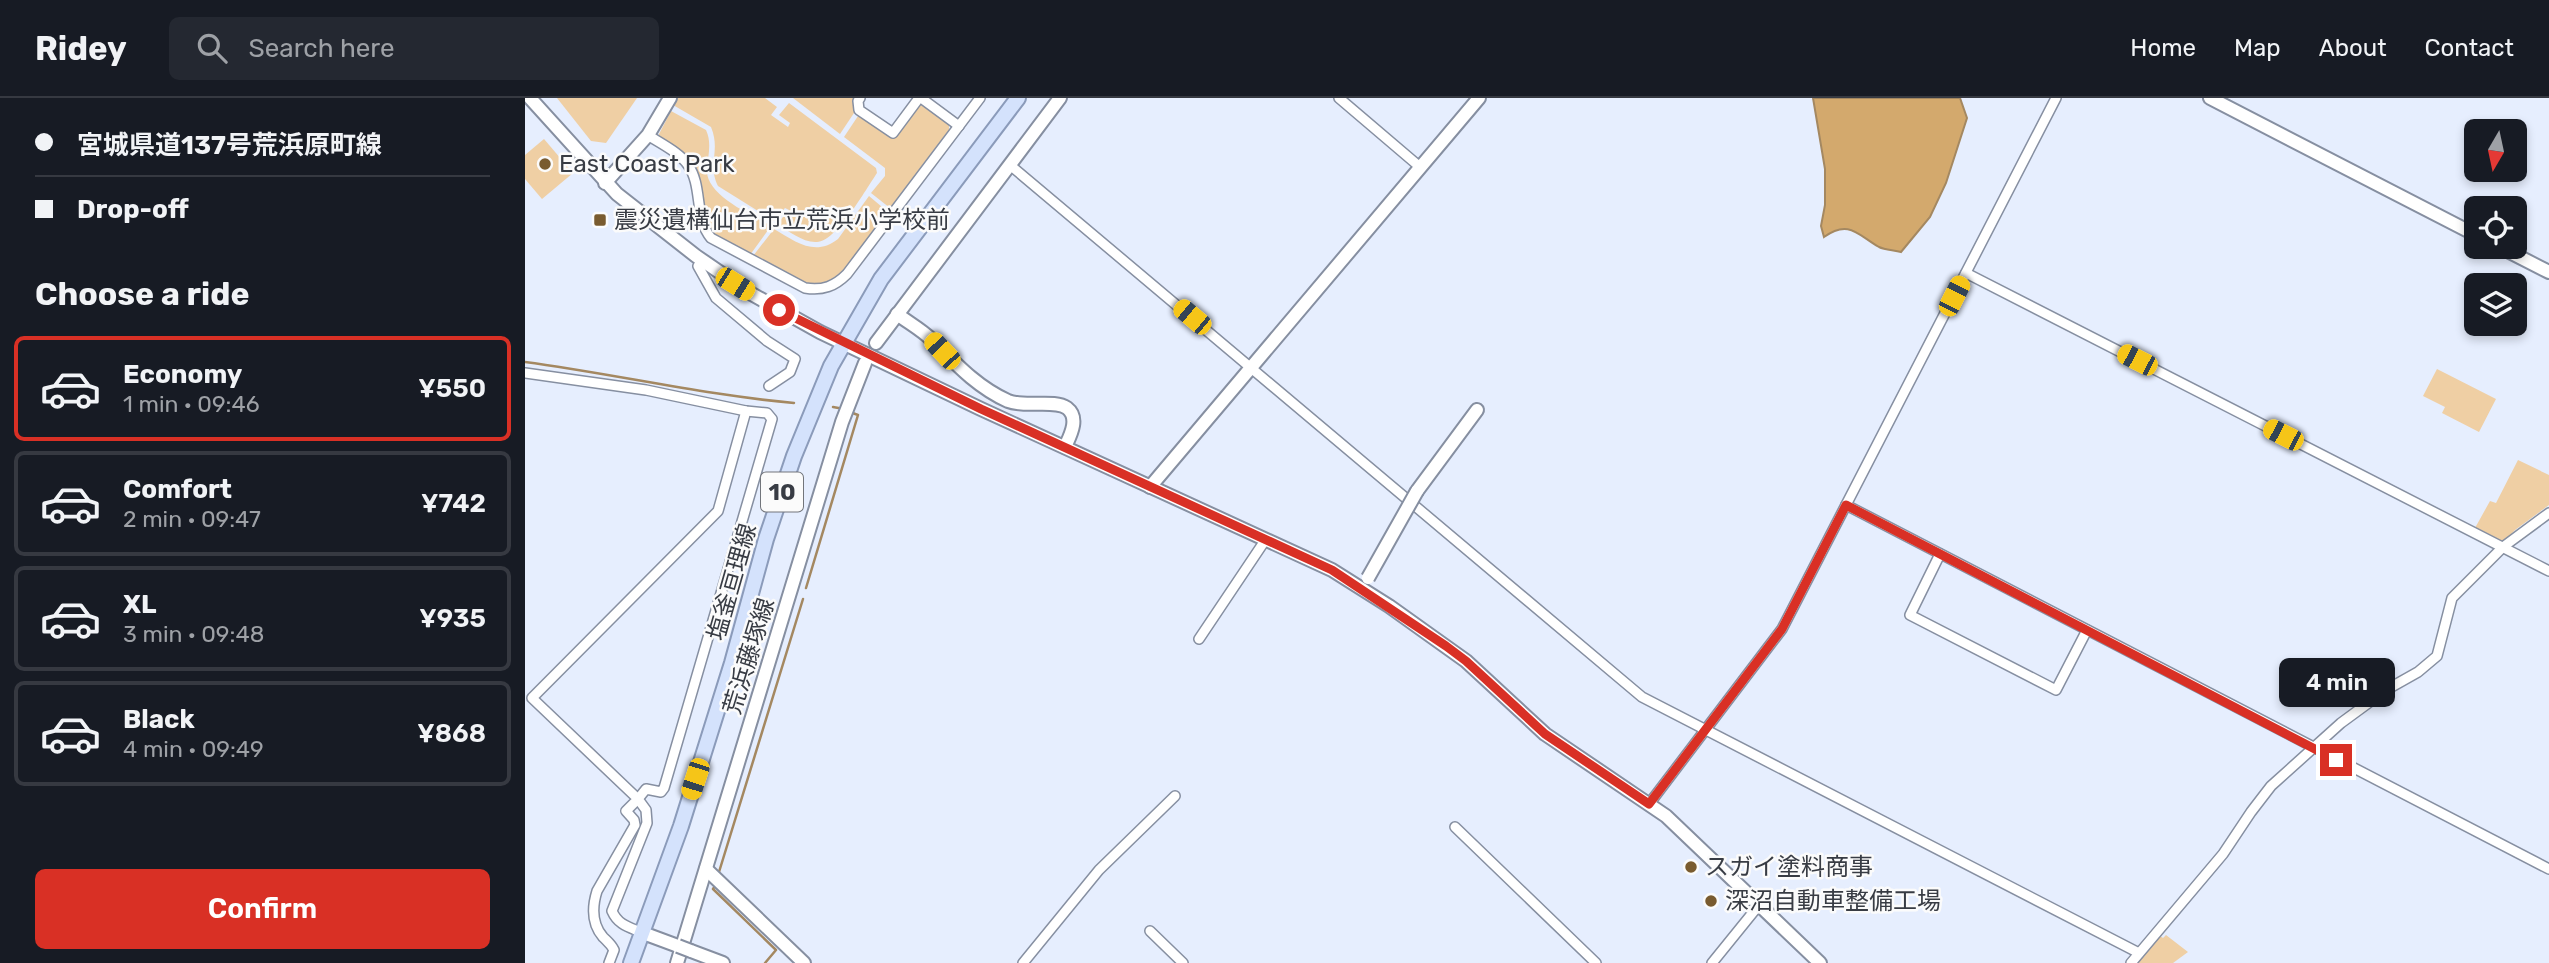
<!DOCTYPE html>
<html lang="en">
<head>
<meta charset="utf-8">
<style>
	body { margin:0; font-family:Rubik,"Noto Sans JP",sans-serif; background:#242831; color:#f1f3f6; height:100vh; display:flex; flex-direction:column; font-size:26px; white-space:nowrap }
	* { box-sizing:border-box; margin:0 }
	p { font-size:23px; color:#9ea1a6 }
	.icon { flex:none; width:38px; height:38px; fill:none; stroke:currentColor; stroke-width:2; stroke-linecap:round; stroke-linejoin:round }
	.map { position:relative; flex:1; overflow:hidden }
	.side { display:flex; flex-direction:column; background:#171b24; width:525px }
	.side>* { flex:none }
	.hud { display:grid; align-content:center; height:154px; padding:0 35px; background:#171b24 }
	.needle { width:46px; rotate:189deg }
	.fabs { position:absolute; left:1939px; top:21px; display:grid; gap:14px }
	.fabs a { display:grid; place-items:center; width:63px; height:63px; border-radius:10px; background:#171b24; box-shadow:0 4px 10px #0003; font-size:35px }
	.end { position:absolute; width:32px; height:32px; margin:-16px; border:9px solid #d93025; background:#fff; box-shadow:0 0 0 4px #fff }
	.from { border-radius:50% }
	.bubble { position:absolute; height:49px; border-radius:10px; background:#171b24; box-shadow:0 4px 10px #0003; font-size:23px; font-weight:600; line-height:49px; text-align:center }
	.car { position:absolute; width:21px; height:42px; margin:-21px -10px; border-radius:9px; box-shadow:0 0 5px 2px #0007; background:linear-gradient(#f5c518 24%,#345 0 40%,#f5c518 0 76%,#345 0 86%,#f5c518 0) }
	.hud b { display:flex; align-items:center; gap:24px; height:66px; font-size:26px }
	.hud b+b { border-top:2px solid #363941 }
	.hud i { width:18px; height:18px; background:#f1f3f6 }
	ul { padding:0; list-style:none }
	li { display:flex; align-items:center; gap:21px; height:105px; margin:0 14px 10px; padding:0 21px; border:4px solid #363941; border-radius:10px }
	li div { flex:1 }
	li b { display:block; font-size:26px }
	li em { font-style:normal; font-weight:600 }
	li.selected { border-color:#d93025 }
	li>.icon { width:63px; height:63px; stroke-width:1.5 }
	h2 { padding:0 35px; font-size:32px; line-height:84px }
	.button { display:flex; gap:14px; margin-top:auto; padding:14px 35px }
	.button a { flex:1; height:80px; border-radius:10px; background:#d93025; color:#fff; font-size:28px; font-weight:600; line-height:80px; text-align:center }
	header { display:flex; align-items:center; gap:42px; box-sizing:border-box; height:98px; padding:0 35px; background:#171b24; border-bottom:2px solid #363941 }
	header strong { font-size:33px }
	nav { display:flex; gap:38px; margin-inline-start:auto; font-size:24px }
	.search { width:490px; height:63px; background:#242831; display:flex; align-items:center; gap:18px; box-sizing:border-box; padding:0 24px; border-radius:10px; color:#9ea1a6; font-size:26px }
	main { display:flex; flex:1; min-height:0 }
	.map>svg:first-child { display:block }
</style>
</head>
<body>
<header>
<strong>Ridey</strong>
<div class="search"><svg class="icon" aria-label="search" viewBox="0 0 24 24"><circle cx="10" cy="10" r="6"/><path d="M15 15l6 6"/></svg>Search here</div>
<nav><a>Home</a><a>Map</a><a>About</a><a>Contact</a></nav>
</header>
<main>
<section class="side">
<div class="hud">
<b><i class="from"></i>宮城県道137号荒浜原町線</b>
<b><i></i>Drop-off</b>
</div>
<h2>Choose a ride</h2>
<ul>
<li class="selected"><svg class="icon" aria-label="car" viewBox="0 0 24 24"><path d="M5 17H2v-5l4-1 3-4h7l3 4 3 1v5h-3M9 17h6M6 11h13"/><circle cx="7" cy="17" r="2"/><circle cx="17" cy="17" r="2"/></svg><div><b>Economy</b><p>1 min · 09:46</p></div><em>¥550</em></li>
<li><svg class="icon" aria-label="car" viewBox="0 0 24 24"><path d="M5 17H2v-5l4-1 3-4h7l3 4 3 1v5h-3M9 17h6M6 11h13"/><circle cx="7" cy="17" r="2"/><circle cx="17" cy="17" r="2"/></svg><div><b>Comfort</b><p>2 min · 09:47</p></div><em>¥742</em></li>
<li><svg class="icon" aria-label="car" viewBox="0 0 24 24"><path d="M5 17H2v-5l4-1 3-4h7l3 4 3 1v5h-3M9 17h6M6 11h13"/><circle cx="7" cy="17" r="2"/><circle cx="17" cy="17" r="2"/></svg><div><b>XL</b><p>3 min · 09:48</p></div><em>¥935</em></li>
<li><svg class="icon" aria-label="car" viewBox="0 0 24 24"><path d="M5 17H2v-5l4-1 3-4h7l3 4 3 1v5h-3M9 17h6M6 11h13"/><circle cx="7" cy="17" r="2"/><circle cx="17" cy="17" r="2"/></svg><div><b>Black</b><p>4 min · 09:49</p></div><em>¥868</em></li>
</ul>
<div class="button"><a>Confirm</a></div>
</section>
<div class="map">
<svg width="2024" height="865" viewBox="0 0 2024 865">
	<rect width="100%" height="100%" fill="#e6eefe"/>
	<g fill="#efcfa4">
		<polygon points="32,0 112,0 81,45 66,43"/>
		<path d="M152 0H240L252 9 246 17 263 29 265 25 254 17 264 5 351 70 352 75C341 91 312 143 292 144 278 145 264 133 252 126L264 112 260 110 249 123 193 88C182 66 196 53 186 29L148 7Z"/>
		<polygon points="268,0 332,0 331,12 315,36"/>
		<polygon points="398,7 424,26 424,32 365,110 346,95 360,78 360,70 319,39 335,15 369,39 392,8"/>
		<path d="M146 13 181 32C187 45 183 57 182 71 180 97 226 116 246 128L225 157 194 141 184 130 171 70 159 55 133 38Z"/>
		<polygon points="19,41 48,75 17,101 0,81 0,57"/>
		<path d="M344 98 363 114 320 170 307 183 295 187 282 185 228 158 249 131C271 144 290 159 313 141Z"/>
		<polygon points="1912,271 1971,301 1954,334 1917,315 1920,309 1898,298"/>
		<polygon points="1993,362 2024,377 2024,407 1990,432 1979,444 1950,430 1965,403 1971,405"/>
		<polygon points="1634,837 1638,840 1641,837 1663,854 1648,865 1613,865"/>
	</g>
	<path fill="#d3a96d" stroke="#a48861" stroke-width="2" d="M1288 0H1435L1442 20 1421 85 1405 119 1376 154C1369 152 1360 152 1354 149 1333 137 1324 121 1299 139L1296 128 1300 107V71Z"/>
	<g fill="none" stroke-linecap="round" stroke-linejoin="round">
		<g stroke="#a48861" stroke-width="2.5">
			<path d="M0 264C90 276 179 297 269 305"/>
			<polyline points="308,309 319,311"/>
			<polyline points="281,490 333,317 325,314"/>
			<polyline points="194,774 278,501"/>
			<polyline points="190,788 188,791 251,852 240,865"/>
		</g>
		<defs>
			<g id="street">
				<polyline points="335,0 333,3 334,12 368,35 394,0"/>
				<polyline points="396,0 434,28"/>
				<polyline points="814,0 895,69"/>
				<path d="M123 37C136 46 154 54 163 67 178 88 169 120 186 140L280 190C298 193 310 188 322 176L455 0"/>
				<polyline points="485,67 1117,599 1614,855"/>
				<polyline points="177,162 173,168 191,200 242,243 270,261 265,274 244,288"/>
				<polyline points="1441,175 2024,473"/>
				<path d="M0 275 121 292 221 313 242 315 247 321 139 690 136 694 121 691 113 701 121 712 122 725 87 813C93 827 104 829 118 835"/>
				<polyline points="1321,407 2024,771"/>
				<polyline points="1415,456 1385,517 1531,592 1562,532"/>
				<polyline points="674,541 741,441"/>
				<polyline points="1124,706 1257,531 1531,0"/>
				<polyline points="930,729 1071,865"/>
				<polyline points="625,833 658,865"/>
				<path d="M84 865 89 852C86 846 83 844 78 839 66 825 67 809 72 793L110 727 109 722 101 713 113 701 7 600 193 413 221 313"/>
				<polyline points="498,865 574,772 650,698"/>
				<polyline points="1187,865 1234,807"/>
				<polyline points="1606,865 1698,756 1726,714 1746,688 1816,625 1861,592 1893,574 1912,558 1927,500 1978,449 2024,415"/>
			</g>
			<g id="secondary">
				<polyline points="5,0 92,96 171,158 225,195 295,234 456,311 807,472 864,508 941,563 1020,636 1141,718 1295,865"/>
				<polyline points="1685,0 1951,137"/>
				<polyline points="80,85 123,37 145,0"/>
				<polyline points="1975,149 2024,174"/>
				<path d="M372 216C384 225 397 232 407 242 431 266 452 289 483 303 501 310 529 301 542 310 555 320 545 338 540 349"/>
				<polyline points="351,245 535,0"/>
				<polyline points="625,389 954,0"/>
				<polyline points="892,393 952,312"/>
				<polyline points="181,771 279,865"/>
				<polyline points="118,835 153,848"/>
				<polyline points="166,853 198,865"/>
				<polyline points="152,865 317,324 340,265"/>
			</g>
			<polyline id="primary" points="106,865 156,728 207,565 241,441 269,358 306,268 356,181 493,0"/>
		</defs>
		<use href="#street" stroke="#868fa1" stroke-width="12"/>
		<use href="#secondary" stroke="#868fa1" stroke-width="16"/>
		<use href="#primary" stroke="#8b9bba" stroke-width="18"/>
		<use href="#street" stroke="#fff" stroke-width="9"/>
		<use href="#secondary" stroke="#fff" stroke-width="12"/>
		<use href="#primary" stroke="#d4e2fc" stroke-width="14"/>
		<defs>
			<g id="secondary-bridge">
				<polyline points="843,480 892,393"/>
				<polyline points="153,848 166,853"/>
			</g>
		</defs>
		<use href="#secondary-bridge" stroke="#868fa1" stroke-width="16" stroke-linecap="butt"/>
		<use href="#secondary-bridge" stroke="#fff" stroke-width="12"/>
	</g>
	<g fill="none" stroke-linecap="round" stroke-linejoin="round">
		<polyline stroke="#d93025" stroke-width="9" points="254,212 456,311 807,472 921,548 941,563 1020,636 1124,706 1257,531 1321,407 1811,662"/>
	</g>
	<g fill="#795b2f" stroke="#fbfbfb" stroke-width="2.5">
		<circle cx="20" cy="66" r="7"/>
		<rect x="68" y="115" width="14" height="14" rx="3.5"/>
		<circle cx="1166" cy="769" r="7"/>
		<circle cx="1186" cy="803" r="7"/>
	</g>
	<g text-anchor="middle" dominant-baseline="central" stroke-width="5" stroke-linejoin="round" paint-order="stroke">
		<rect fill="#fbfbfb" stroke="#72757b" stroke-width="2" x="236" y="374.5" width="42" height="39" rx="5"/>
		<g font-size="23" font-weight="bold" fill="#383c44">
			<text x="257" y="394">10</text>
		</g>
		<g font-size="24" fill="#383c44" stroke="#fbfbfb" text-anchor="start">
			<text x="34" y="66">East Coast Park</text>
			<text x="89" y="122">震災遺構仙台市立荒浜小学校前</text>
			<text x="1180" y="769">スガイ塗料商事</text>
			<text x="1200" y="803">深沼自動車整備工場</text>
		</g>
		<g font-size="24" fill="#383c44" stroke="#fbfbfb">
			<text transform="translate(207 484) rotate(-74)">塩釜亘理線</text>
			<text transform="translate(224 558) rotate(-73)">荒浜藤塚線</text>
		</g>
	</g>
</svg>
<div class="fabs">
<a><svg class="needle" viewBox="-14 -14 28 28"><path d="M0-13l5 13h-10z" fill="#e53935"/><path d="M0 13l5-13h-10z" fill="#9ea1a6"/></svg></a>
<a><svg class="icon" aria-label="locate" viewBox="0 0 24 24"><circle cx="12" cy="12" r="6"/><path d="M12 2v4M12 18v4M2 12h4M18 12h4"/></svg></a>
<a><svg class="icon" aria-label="layers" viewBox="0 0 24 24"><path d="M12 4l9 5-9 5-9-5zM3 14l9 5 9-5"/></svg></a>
</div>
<i class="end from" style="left:254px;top:212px"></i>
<i class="end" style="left:1811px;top:662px"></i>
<div class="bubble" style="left:1754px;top:560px;width:116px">4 min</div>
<i class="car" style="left:210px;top:186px;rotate:122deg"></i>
<i class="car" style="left:1429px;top:198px;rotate:27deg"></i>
<i class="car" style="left:667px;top:219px;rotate:310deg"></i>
<i class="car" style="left:417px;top:253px;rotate:317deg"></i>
<i class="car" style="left:1612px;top:262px;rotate:297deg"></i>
<i class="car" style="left:1758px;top:337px;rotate:297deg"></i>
<i class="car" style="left:170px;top:681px;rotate:198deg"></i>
</div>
</main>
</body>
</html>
